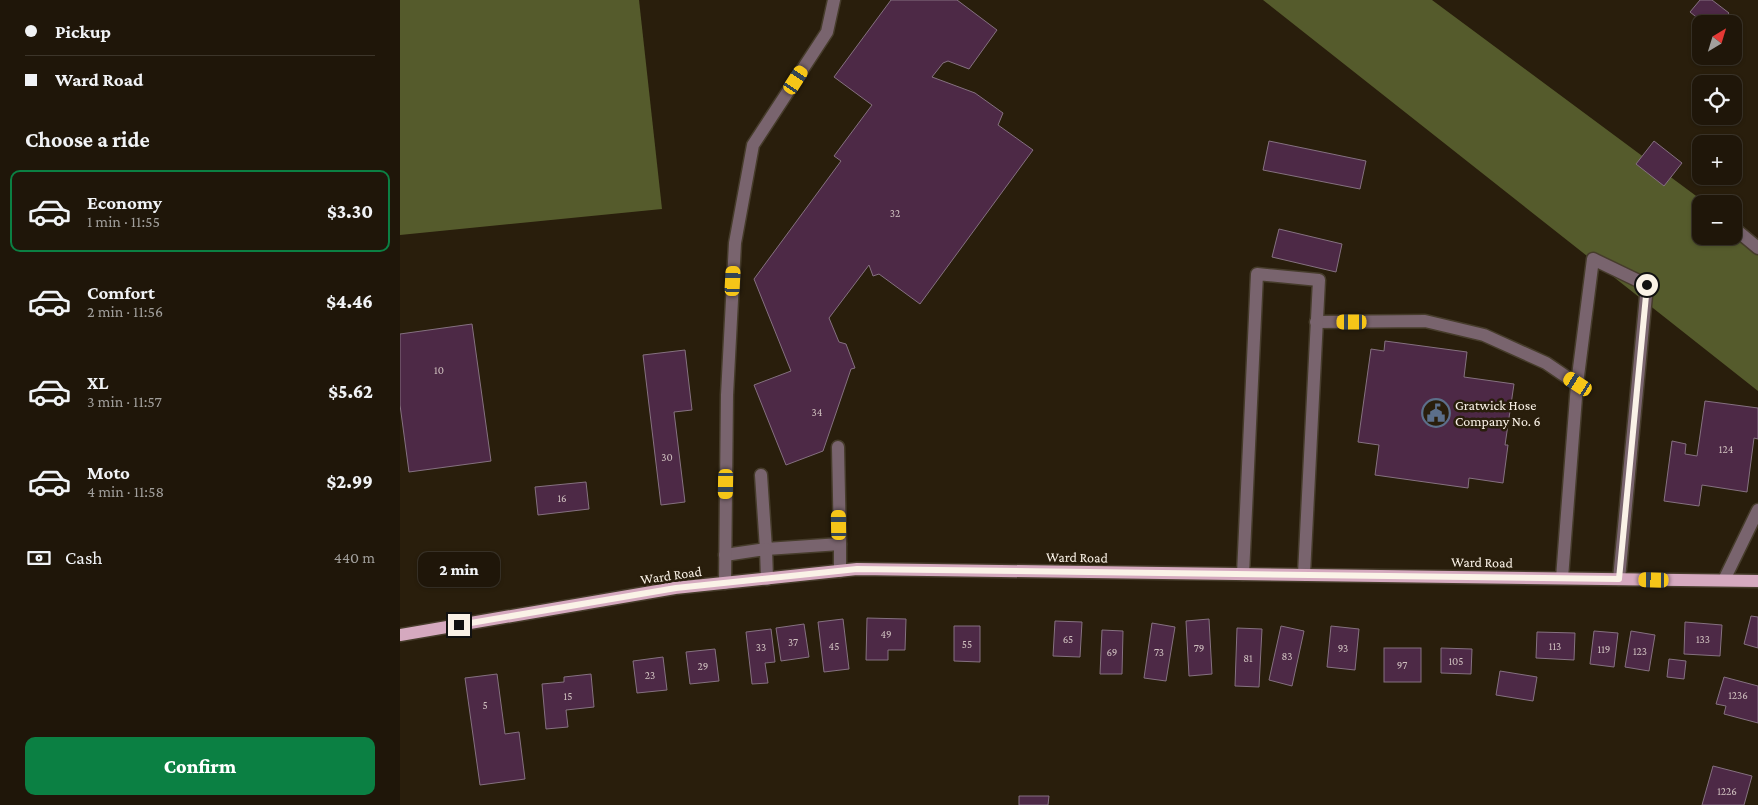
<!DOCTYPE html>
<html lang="en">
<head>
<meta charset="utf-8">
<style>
	body { margin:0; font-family:"Crimson Pro",serif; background:#271f12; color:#f1f3f6; height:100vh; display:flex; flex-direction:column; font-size:19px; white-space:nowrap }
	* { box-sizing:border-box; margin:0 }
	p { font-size:16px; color:#a19f9c }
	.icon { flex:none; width:28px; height:28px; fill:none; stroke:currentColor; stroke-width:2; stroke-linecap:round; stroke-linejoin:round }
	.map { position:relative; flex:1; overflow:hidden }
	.panel { display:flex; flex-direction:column; background:#1f1609; width:400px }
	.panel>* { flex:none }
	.guide { display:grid; align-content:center; height:110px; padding:0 25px; background:#1f1609 }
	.needle { width:32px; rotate:38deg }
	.tools { position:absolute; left:1292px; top:15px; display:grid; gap:10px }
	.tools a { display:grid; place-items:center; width:50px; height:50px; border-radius:10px; background:#1f1609; box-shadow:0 1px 4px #0004,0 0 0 1px #3c352a; font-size:25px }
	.end { position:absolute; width:22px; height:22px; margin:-11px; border:6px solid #faf2e7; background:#111; box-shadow:0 0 0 2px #111 }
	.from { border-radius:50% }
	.bubble { position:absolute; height:35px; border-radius:10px; background:#1f1609; box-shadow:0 1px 4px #0004,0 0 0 1px #3c352a; font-size:16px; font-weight:800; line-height:35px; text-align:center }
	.car { position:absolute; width:15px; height:30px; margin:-15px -8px; border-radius:6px; box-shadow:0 0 4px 1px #0007; background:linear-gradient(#f5c518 24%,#345 0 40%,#f5c518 0 76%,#345 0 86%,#f5c518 0) }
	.guide b { display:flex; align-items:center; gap:18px; height:48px; font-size:19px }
	.guide b+b { border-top:1px solid #3c352a }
	.guide i { width:12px; height:12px; background:#f1f3f6 }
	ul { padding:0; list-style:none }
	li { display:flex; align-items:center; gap:15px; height:82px; margin:0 10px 8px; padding:0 15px; border:2px solid transparent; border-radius:10px }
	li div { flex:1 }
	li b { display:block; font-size:19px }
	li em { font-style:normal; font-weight:800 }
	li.current { border-color:#0b8043 }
	li>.icon { width:45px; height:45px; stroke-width:1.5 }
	h2 { padding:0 25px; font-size:22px; line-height:60px }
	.pay { display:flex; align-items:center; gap:12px; height:55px; padding:0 25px; font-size:19px }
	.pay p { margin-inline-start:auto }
	.primary-button { display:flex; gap:10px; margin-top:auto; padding:10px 25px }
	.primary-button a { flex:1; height:58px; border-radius:10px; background:#0b8043; color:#fff; font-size:20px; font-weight:800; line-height:58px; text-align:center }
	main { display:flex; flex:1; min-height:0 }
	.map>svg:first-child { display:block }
</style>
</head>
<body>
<main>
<section class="panel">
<div class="guide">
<b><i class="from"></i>Pickup</b>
<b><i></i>Ward Road</b>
</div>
<h2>Choose a ride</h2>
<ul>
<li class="current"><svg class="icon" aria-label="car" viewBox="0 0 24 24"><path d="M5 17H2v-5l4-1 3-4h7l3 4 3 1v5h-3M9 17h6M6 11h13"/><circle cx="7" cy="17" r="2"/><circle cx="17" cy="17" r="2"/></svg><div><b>Economy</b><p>1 min · 11:55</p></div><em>$3.30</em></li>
<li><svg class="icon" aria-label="car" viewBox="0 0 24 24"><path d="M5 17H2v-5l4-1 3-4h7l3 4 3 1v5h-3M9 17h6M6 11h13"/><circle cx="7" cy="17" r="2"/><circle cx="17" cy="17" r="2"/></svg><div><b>Comfort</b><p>2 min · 11:56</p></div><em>$4.46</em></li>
<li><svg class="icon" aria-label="car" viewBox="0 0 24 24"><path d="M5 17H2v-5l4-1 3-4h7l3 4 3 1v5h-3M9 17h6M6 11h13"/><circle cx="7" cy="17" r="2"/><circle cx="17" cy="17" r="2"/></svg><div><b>XL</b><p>3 min · 11:57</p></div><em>$5.62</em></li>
<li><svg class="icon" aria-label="car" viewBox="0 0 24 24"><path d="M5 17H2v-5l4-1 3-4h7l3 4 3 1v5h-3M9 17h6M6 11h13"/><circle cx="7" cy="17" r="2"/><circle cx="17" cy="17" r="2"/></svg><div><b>Moto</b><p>4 min · 11:58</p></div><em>$2.99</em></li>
</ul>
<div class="pay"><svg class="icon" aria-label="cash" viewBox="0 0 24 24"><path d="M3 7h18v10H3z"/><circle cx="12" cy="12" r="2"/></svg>Cash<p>440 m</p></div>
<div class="primary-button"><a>Confirm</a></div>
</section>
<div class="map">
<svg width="1358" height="805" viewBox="0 0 1358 805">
	<rect width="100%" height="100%" fill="#291e0c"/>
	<g fill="#555b2c">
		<polygon points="0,0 239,0 262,209 0,235"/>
		<polygon points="863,0 1032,0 1307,204 1301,204 1301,236 1334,236 1334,224 1358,242 1358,391"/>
	</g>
	<g fill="#4d2946" stroke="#857180">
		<polygon points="491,0 557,0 597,30 569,69 548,61 543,63 532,77 575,93 603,113 598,125 633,150 520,304 479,274 473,276 469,265 429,318 439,342 446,344 455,368 451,369 423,451 386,465 354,385 391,371 354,279 441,161 434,156 472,105 434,77"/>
		<polygon points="1300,0 1312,0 1329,13 1320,24 1305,24 1290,12"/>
		<polygon points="869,141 966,161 960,189 863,170"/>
		<polygon points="1254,141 1282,163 1264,186 1236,164"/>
		<polygon points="879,229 942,244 936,272 872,257"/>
		<polygon points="72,324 91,461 9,472 0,405 0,334"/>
		<polygon points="985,341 1067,352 1064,377 1114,384 1105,445 1108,445 1103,483 1069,478 1068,488 975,475 979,445 958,442 971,349 984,351"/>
		<polygon points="285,350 292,410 274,412 285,502 261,505 243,355"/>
		<polygon points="1305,401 1358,408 1358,439 1354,438 1347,492 1302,485 1299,506 1264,501 1272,441 1286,444 1285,454 1297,456"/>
		<polygon points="186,482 189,509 138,515 135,487"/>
		<polygon points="1351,616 1358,617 1358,648 1344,644"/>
		<polygon points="467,618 506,619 505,650 488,650 488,660 466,660"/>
		<polygon points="443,619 449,669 424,672 418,622"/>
		<polygon points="809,619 812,674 789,676 786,621"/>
		<polygon points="655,621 682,622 680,657 653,656"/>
		<polygon points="1285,622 1322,625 1320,656 1284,654"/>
		<polygon points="752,623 775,627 766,681 744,678"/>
		<polygon points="404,624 409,657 381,661 376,628"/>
		<polygon points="554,626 580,626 580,662 554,661"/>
		<polygon points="881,626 904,631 892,686 869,680"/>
		<polygon points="931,626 959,629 955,670 927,667"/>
		<polygon points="837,628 862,629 859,687 835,686"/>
		<polygon points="371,629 375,662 365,663 368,683 352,684 346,632"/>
		<polygon points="702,630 723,631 722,674 700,674"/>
		<polygon points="1194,631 1218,633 1214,667 1190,664"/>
		<polygon points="1231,631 1255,635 1249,671 1225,667"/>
		<polygon points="1137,632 1175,633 1174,660 1136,658"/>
		<rect x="984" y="648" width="37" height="34"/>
		<polygon points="1041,648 1072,649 1071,674 1041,673"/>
		<polygon points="315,649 319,681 290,684 286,652"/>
		<polygon points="263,657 267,690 237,693 233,661"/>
		<polygon points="1269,659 1286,661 1284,679 1267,677"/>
		<polygon points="1100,671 1137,677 1133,701 1096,695"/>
		<polygon points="97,674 105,734 119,732 125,779 80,785 65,678"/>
		<polygon points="191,674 194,707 166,710 168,727 146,729 142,684 164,682 164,677"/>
		<polygon points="1324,677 1358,686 1358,723 1324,714 1326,706 1316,704"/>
		<polygon points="1313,766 1352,776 1344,805 1302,805"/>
		<polygon points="619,796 649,796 648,805 619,805"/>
	</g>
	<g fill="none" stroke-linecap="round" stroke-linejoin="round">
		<defs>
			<g id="minor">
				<polyline points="1334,228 1358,248"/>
				<polyline points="916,322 1025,321 1084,335 1146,363 1177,384 1193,259 1247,285 1219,579"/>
				<polyline points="361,475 366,549 440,544 438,447"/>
				<polyline points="440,544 440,571"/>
				<polyline points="325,555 366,549 367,579"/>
				<polyline points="843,574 857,274 919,280 904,574"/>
				<polyline points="1162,578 1177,384"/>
				<polyline points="1324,580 1358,510"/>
				<polyline points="325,583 327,395 335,243 353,145 427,32 434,0"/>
			</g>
			<polyline id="major" points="0,635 275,588 457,569 1358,581"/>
		</defs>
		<use href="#minor" stroke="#463c2b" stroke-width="15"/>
		<use href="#major" stroke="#463c2b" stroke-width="15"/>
		<use href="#minor" stroke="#79646e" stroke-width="12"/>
		<use href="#major" stroke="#d5a9bf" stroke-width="12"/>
	</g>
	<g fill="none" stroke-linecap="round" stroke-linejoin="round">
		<polyline stroke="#faf2e7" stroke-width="6" points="59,625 276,588 457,569 1219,579 1247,285"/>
	</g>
	<defs>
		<symbol id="civic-ring" viewBox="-11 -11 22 22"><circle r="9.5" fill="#291e0c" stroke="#5c6f8a" stroke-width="1.5"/><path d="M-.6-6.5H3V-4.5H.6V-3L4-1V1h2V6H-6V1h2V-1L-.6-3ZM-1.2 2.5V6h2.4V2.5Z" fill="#5c6f8a"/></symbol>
	</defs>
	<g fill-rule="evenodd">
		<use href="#civic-ring" x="1020" y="397" width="32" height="32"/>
	</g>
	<g text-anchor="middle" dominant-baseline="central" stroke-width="5" stroke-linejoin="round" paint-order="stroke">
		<g font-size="11" fill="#cfc0bf">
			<text x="495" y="213">32</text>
			<text x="39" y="370">10</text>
			<text x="417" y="412">34</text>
			<text x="1326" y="449">124</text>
			<text x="267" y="457">30</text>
			<text x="162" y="498">16</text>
			<text x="486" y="634">49</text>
			<text x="668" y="639">65</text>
			<text x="1303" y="639">133</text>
			<text x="393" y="642">37</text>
			<text x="567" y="644">55</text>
			<text x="434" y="646">45</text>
			<text x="1155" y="646">113</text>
			<text x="361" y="647">33</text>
			<text x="799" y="648">79</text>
			<text x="943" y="648">93</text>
			<text x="1204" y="649">119</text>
			<text x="1240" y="651">123</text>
			<text x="712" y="652">69</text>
			<text x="759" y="652">73</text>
			<text x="887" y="656">83</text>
			<text x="848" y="658">81</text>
			<text x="1056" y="661">105</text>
			<text x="1002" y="665">97</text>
			<text x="303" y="666">29</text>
			<text x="250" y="675">23</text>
			<text x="1338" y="695">1236</text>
			<text x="168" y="696">15</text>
			<text x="85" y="705">5</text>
			<text x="1327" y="791">1226</text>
		</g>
		<g font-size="14" fill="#faf2e7" stroke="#291e0c" text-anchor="start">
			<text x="1055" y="405">Gratwick Hose<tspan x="1055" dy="16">Company No. 6</tspan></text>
		</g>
		<g font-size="14" fill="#faf2e7" stroke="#291e0c">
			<text transform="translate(677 557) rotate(1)">Ward Road</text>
			<text transform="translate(1082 562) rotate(1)">Ward Road</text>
			<text transform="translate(271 575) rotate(-8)">Ward Road</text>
		</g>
	</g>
</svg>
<div class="tools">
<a><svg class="needle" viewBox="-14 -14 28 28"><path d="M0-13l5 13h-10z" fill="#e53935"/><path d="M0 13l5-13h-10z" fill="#a19f9c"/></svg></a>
<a><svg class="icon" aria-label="locate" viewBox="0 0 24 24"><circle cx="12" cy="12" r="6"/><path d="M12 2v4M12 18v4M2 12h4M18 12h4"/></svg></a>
<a>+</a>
<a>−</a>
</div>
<i class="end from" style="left:1247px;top:285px"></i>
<i class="end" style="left:59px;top:625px"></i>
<div class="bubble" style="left:18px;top:552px;width:82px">2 min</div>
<i class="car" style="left:396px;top:80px;rotate:33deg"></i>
<i class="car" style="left:333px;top:281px;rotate:3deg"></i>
<i class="car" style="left:952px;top:322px;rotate:270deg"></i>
<i class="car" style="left:1178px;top:384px;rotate:303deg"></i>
<i class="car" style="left:326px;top:484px;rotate:181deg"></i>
<i class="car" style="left:439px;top:525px;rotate:359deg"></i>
<i class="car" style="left:1254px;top:580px;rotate:271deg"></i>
</div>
</main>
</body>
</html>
